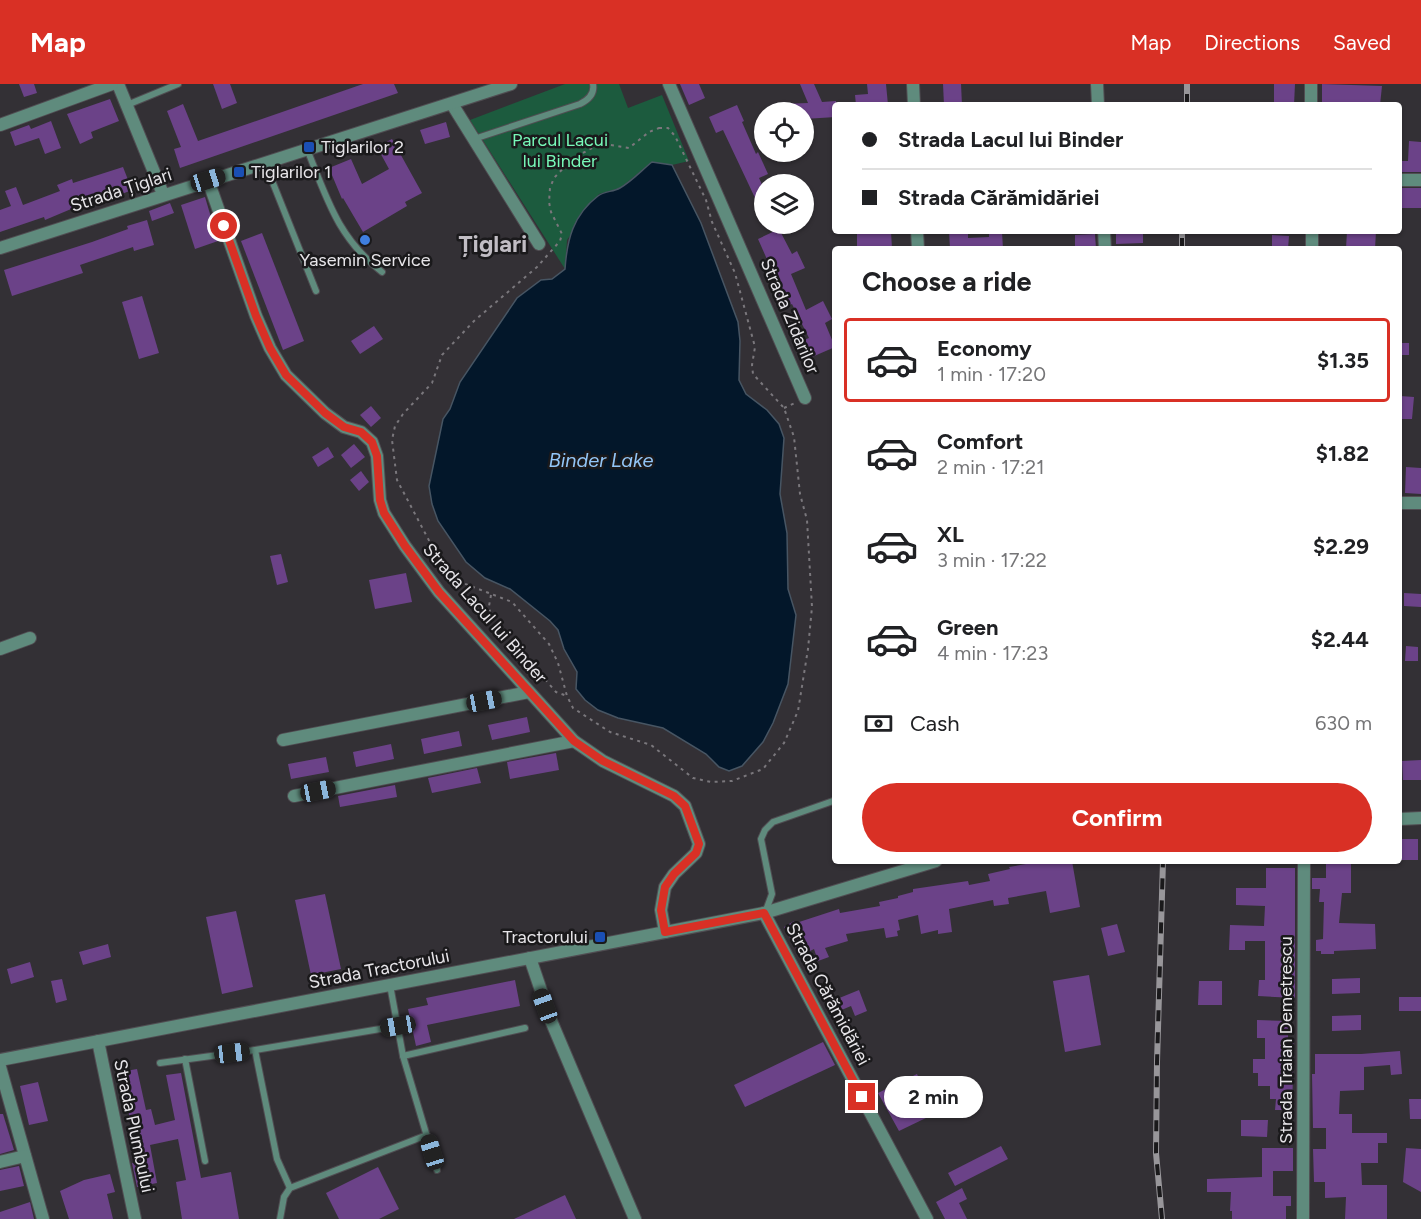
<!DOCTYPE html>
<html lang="en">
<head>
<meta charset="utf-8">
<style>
	body { margin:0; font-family:Figtree,sans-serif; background:#f2f2f2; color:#202124; height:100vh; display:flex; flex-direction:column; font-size:22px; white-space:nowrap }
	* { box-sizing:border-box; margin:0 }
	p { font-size:20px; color:#757577 }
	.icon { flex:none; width:33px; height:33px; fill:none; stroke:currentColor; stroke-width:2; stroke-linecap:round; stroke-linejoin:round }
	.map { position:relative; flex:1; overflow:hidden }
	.side { position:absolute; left:832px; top:162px; width:570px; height:618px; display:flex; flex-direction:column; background:#fff; border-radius:6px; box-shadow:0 2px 4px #0004 }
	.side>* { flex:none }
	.banner { position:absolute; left:832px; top:18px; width:570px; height:132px; border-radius:6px; box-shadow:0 2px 4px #0004; display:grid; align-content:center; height:132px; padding:0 30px; background:#fff }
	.fabs { position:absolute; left:754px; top:18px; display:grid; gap:12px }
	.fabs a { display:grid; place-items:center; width:60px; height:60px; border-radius:50%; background:#fff; box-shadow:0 2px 4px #0004; font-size:30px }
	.end { position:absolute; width:27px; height:27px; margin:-14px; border:8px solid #d93025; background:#fff; box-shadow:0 0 0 3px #fff }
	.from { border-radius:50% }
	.bubble { position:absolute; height:42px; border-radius:21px; background:#fff; box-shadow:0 2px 4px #0004; font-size:20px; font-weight:700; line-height:42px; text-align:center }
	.car { position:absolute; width:18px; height:36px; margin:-18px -9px; border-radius:8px; box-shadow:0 0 4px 2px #0007; background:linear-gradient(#222 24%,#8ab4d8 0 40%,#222 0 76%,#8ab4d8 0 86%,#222 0) }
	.banner b { display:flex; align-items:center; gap:21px; height:57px; font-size:22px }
	.banner b+b { border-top:2px solid #e0e0e0 }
	.banner i { width:15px; height:15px; background:#202124 }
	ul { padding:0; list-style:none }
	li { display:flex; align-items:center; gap:18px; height:84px; margin:0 12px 9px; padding:0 18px; border:3px solid transparent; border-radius:6px }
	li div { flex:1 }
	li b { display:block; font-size:22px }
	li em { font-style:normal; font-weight:700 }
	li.selected { border-color:#d93025 }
	li>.icon { width:54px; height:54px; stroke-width:1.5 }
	h2 { padding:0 30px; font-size:27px; line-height:72px }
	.pay { display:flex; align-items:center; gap:15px; height:66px; padding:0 30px; font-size:22px }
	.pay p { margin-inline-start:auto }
	.action { display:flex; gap:12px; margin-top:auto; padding:12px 30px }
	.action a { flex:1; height:69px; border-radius:36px; background:#d93025; color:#fff; font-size:24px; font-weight:700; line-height:69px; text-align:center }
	header { display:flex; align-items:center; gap:36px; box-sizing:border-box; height:84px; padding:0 30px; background:#d93025; color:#fff }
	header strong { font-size:28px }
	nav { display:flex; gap:33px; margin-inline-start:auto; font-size:21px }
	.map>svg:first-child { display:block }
</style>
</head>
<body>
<header>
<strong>Map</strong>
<nav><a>Map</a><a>Directions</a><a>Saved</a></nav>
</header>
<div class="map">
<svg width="1421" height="1135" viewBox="0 0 1421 1135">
	<rect width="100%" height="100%" fill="#333035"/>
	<polygon fill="#1c5b3e" points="565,0 619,0 628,24 662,11 689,77 672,81 652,78 620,104 599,110 567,156 565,185 470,36"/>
	<path fill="#03172a" stroke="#475563" stroke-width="1.5" d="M652 78 672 81 701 139 738 238 740 257 739 296 746 310 767 326 779 340 784 354 780 410 787 449 788 505 796 531 788 600 773 639 763 658 742 682 729 687 719 683 706 670 663 644 618 634 598 626 585 616 576 605 577 588 564 565 558 546 550 537 510 505 485 494 466 478 438 437 432 420 429 402 443 335 450 325 460 298 517 214 541 196 552 195 565 185C567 156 573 131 598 112 604 107 613 108 620 104 631 98 642 86 652 78Z"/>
	<g fill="#6b4288">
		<polygon points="19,0 34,0 37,9 24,13"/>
		<polygon points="213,0 230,0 237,19 222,25"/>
		<polygon points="363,0 394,0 398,9 180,84 174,65 181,63 167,27 183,20 198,57"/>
		<polygon points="680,0 699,0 705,14 689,21"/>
		<polygon points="800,0 814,0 822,18 836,17 836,33 804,35 804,28 782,28 781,20 808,19"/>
		<polygon points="867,0 886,0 888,21 856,21 855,11 868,10"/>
		<polygon points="943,0 961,0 962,21 944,21"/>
		<polygon points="1274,0 1295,0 1294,21 1274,21"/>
		<polygon points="1322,0 1382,2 1380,21 1322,21"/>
		<polygon points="110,15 119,37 91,48 93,54 80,60 67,30"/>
		<polygon points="737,21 744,37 742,38 756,70 758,68 768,90 759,94 765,107 765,135 723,46 716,49 709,33"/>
		<polygon points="51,37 61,64 45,70 39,54 15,62 10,48 29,41 31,45"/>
		<polygon points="446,38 450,53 425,60 420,46"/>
		<polygon points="392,55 422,109 405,118 407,122 363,148 343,114 342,115 329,84 351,75 362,100 389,85 377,63"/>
		<polygon points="1409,57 1421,58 1421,88 1400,88 1400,77 1408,77"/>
		<polygon points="123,83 132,106 104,117 102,112 45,136 44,133 0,148 0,126 11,122 5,107 16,103 23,121 60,107 57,101 72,95 73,99"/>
		<rect x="1400" y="104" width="21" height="20"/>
		<polygon points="205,113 218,157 195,165 181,121"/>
		<polygon points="170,119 174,129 152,137 149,127"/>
		<polygon points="147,136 154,161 134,167 133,163 80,181 83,189 12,212 4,186 92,158 128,145 127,142"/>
		<polygon points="779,145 792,170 797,167 805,184 791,190 806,226 823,217 832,235 825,239 835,263 812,273 804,256 809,254 792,220 781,225 774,210 781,207 758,155"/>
		<polygon points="857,147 891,147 892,165 857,165"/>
		<polygon points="949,147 968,147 968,154 989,153 989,149 1002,148 1003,165 950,165"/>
		<polygon points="1143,147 1143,159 1116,160 1116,148"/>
		<polygon points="1347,147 1376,147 1375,165 1346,165"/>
		<polygon points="262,149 304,257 283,266 241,157"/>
		<polygon points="1095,150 1096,165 1075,165 1075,151"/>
		<polygon points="1272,151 1289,152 1288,165 1272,164"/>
		<polygon points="142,212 159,269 139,275 122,218"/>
		<polygon points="374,242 383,255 360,270 351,257"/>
		<rect x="1400" y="259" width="9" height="12"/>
		<polygon points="1400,312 1414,313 1412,335 1400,335"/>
		<polygon points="371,322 381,334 371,343 360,331"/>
		<polygon points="354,360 365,373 351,384 341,371"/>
		<polygon points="328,363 334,373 318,383 312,373"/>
		<polygon points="1406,383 1421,384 1421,410 1405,409"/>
		<polygon points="361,387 369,398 359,407 350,396"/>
		<polygon points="281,470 288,498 277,501 270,472"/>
		<polygon points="406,489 412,518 375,525 369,496"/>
		<polygon points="1404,509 1421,510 1421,523 1404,522"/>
		<polygon points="1406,562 1418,563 1418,577 1405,577"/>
		<polygon points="527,633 530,648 492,656 488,641"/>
		<polygon points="459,647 462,662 424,670 421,655"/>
		<polygon points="391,660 394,675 356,683 353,668"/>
		<polygon points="556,669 559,686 510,695 507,678"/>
		<polygon points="326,673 329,688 291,695 288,680"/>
		<polygon points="1421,676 1421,696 1403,696 1402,677"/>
		<polygon points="477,684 481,699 432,709 428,694"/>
		<polygon points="395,701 397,713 340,723 338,712"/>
		<rect x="1400" y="755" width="18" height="21"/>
		<polygon points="1043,777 1072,777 1080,823 1050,829 1046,807 1008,814 1009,820 994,822 993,816 949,825 952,848 938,850 938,846 921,850 918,831 898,836 900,846 897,847 898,852 886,854 884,844 846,850 848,857 825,864 829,873 818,877 814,865 800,872 784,843 794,837 796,839 839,825 840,829 880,822 879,818 898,814 898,812 913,808 913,805 968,797 969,801 990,797 988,790 1010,785 1009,783"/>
		<polygon points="1326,777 1351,777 1351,809 1342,809 1339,839 1375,840 1376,865 1334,867 1334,870 1321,870 1321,867 1316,867 1316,856 1323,855 1324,818 1319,818 1320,805 1312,805 1312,794 1326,794"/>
		<polygon points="1266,784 1295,784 1295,914 1258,912 1259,896 1265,896 1265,857 1245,857 1245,866 1229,866 1230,841 1264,842 1265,822 1236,821 1236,804 1266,804"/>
		<polygon points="325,810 341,885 311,891 295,816"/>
		<polygon points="236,827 253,903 222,910 206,833"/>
		<polygon points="1117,840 1125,868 1108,872 1101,844"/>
		<polygon points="108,860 111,873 83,881 79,868"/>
		<polygon points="30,878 34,893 11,900 7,885"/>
		<polygon points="1089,891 1101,961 1065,968 1053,897"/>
		<polygon points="1360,894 1360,909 1332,910 1332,895"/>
		<polygon points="62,895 67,916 56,919 51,897"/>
		<polygon points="515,896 520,922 427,941 431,958 416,962 408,925 428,921 426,914"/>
		<polygon points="1199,897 1222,897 1222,921 1198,921"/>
		<polygon points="859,906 867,927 855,932 851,922 832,930 827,919"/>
		<rect x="1399" y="913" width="22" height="14"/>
		<polygon points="1361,931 1361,946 1332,947 1332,932"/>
		<polygon points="1257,936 1288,937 1288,954 1294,954 1292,1026 1275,1026 1276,1015 1270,1015 1270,1002 1258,1002 1258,989 1253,989 1253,975 1265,975 1265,954 1257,954"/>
		<polygon points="823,958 835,981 745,1023 734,1001"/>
		<polygon points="1400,967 1402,990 1391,991 1390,981 1364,983 1364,1006 1340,1007 1339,1030 1352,1030 1352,1049 1387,1049 1387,1059 1378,1059 1378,1079 1361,1079 1362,1101 1387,1101 1387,1135 1345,1135 1346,1113 1325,1114 1325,1098 1314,1098 1313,1065 1326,1065 1326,1044 1313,1044 1312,990 1315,990 1315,970 1361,970"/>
		<polygon points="137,985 146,1026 151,1025 155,1041 175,1036 166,991 181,989 201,1094 231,1088 239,1135 182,1135 176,1098 186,1096 178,1055 150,1061 157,1099 137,1103 132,1079 139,1078 120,988"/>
		<polygon points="917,990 923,1004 916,1007 928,1033 899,1047 878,1009"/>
		<polygon points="38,998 48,1037 29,1041 20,1002"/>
		<polygon points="1409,1015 1421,1015 1421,1035 1410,1035"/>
		<polygon points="0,1030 3,1030 14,1066 0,1070"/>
		<polygon points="1241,1036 1268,1036 1267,1053 1241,1052"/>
		<polygon points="1001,1062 1008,1075 955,1102 948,1089"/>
		<polygon points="1262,1064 1293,1064 1293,1087 1273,1087 1273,1112 1291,1112 1291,1122 1286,1122 1286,1135 1232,1135 1232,1127 1230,1127 1231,1108 1207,1108 1207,1095 1262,1093"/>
		<polygon points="1406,1064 1421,1065 1421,1108 1403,1098"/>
		<polygon points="19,1082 24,1102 0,1107 0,1086"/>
		<polygon points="378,1083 399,1125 379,1135 339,1135 326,1109"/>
		<polygon points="110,1090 115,1108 107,1110 113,1135 69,1135 60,1107 84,1096"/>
		<polygon points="962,1104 967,1115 959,1119 967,1135 945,1135 936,1118"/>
		<polygon points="565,1111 576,1135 514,1135"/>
		<polygon points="30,1118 34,1135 0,1135 0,1128"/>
	</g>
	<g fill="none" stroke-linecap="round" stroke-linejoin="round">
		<defs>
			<g id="service">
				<polyline points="127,21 178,0"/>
				<path d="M474 55 580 20C588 16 595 10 593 0"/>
				<path d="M307 65C327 115 338 154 382 188"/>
				<polyline points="265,79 316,207"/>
				<polyline points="765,829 772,810 761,755 765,746 773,738 836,716"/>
				<polyline points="390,901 403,972 437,1086"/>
				<polyline points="255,966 277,1075 290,1104"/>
				<polyline points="403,972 525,944"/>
				<polyline points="185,975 205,1077"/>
				<polyline points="160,979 255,966 398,942"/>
				<polyline points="280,1135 284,1113 290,1104 427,1051"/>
			</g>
			<g id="minor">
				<polyline points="118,0 163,110"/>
				<polyline points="669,0 805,314"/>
				<polyline points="913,0 914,21"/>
				<polyline points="1097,0 1098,21"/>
				<polyline points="452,20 539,160"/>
				<polyline points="1311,21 1311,0"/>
				<polyline points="0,41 112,0"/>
				<polyline points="208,96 256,232 270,264 286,291 325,329 344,343 361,348 372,358 377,372 380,416 384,429 405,462 439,508 574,657 603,677 674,712 685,722 699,760 696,769 674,790 665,803 661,826 665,848"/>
				<polyline points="1400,96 1421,96"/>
				<polyline points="917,147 918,165"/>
				<polyline points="1104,147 1105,165"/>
				<polyline points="1312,147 1312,165"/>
				<polyline points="1400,419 1421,419"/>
				<polyline points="0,565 30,554"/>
				<polyline points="283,656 529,608"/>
				<polyline points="294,712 574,657"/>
				<polyline points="530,874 552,939 635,1135"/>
				<polyline points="98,957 135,1135"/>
				<polyline points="0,976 764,829 927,1135"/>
				<polyline points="0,983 43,1135"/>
				<polyline points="0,1078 25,1072"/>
				<polyline points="1303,1135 1304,777"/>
			</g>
			<g id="tertiary">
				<polyline points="0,164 511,0"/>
				<polyline points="1400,735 1421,734"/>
				<polyline points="764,829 936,777"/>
			</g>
		</defs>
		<use href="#service" stroke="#504d52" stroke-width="8"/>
		<use href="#minor" stroke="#504d52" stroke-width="14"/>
		<use href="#tertiary" stroke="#504d52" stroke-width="14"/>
		<g stroke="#7a777c" stroke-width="2" stroke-dasharray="3 4.5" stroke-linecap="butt">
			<polygon points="659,44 668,44 675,52 706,116 712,138 735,189 755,263 752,281 753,290 784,324 794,353 800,410 807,436 812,523 808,565 798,627 784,659 763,685 732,697 711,698 693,694 651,661 610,648 573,624 567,612 558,579 549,560 512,518 463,499 448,487 433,464 397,396 392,356 395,342 403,330 432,299 442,271 474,237 537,183 560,157 562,150 551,128 549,118 550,104 554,94 572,75 592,64 605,60 629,64 649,48"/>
			<polyline points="784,324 795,319"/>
			<polyline points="491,511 489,522 491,533 556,608 567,612"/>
		</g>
		<use href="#service" stroke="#5f8b7d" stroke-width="6"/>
		<use href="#minor" stroke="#5f8b7d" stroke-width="12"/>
		<use href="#tertiary" stroke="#5f8b7d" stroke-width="12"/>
		<defs>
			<g id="rail">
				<polyline points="1187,21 1187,0"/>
				<polyline points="1182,165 1182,147"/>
				<polyline points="1162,1135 1156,1069 1157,978 1163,777"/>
			</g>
		</defs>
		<use href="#rail" stroke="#98969a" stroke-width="6"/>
		<use href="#rail" stroke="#1a191b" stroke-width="4" stroke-dasharray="11" stroke-linecap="butt"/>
	</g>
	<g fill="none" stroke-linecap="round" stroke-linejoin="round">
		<polyline stroke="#d93025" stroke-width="8" points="224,142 256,232 270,264 286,291 325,329 344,343 361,348 372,358 377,372 380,416 384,429 405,462 439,508 574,657 603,677 674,712 685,722 699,760 696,769 674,790 665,803 661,826 665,848 764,829 862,1013"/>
	</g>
	<g fill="#1a4fb4" stroke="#1a191b" stroke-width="2">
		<rect x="303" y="57" width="12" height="12" rx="3"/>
		<rect x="233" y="82" width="12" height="12" rx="3"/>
		<rect x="594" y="847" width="12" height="12" rx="3"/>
	</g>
	<circle fill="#3f7fe0" stroke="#1a191b" stroke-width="2" cx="365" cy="156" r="6"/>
	<g text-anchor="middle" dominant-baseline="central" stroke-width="5" stroke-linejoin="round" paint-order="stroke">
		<g font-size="18" fill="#77f9b8" stroke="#1a191b">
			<text x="560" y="56">Parcul Lacui<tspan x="560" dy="21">lui Binder</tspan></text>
		</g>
		<g font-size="18" fill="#e7e5e9" stroke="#1a191b" text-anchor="start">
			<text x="321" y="63">Tiglarilor 2</text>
			<text x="251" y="88">Tiglarilor 1</text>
			<text x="365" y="176" text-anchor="middle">Yasemin Service</text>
			<text x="588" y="853" text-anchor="end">Tractorului</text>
		</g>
		<g font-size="18" fill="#e7e5e9" stroke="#1a191b">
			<text transform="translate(121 106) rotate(-18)">Strada Țiglari</text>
			<text transform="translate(790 232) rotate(67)">Strada Zidarilor</text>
			<text transform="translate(485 529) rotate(49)">Strada Lacul lui Binder</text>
			<text transform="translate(379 885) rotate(-11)">Strada Tractorului</text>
			<text transform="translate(828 910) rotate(62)">Strada Cărămidăriei</text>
			<text transform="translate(1286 956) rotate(-90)">Strada Traian Demetrescu</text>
			<text transform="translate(134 1042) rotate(78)">Strada Plumbului</text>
		</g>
		<g font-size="20" font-style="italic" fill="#93c6f7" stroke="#1a191b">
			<text x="601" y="376">Binder Lake</text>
		</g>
		<g font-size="24" font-weight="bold" fill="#c1bdc4" stroke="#1a191b">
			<text x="493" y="159">Țiglari</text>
		</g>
	</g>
</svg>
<div class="fabs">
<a><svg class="icon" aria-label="locate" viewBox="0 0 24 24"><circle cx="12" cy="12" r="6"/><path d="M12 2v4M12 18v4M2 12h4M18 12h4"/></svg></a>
<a><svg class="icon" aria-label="layers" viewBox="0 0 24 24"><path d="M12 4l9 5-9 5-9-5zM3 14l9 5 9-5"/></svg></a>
</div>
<i class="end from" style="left:224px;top:142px"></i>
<i class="end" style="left:862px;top:1013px"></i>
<div class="bubble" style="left:884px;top:992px;width:99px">2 min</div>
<i class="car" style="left:208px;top:96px;rotate:73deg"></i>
<i class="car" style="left:484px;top:617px;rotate:79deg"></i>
<i class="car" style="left:318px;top:707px;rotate:79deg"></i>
<i class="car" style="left:545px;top:922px;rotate:340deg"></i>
<i class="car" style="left:398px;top:942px;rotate:260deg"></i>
<i class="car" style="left:232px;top:969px;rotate:83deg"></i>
<i class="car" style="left:432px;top:1068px;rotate:343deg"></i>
<div class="banner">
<b><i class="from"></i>Strada Lacul lui Binder</b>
<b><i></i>Strada Cărămidăriei</b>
</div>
<section class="side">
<h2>Choose a ride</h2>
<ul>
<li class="selected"><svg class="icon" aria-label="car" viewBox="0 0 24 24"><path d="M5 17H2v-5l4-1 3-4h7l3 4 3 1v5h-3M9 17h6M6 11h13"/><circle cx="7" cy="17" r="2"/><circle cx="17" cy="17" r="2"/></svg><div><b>Economy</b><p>1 min · 17:20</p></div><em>$1.35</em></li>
<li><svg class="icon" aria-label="car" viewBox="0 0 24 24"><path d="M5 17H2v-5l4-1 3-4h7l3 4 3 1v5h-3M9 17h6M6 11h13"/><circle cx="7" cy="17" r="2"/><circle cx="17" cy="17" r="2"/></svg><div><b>Comfort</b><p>2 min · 17:21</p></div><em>$1.82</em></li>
<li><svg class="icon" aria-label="car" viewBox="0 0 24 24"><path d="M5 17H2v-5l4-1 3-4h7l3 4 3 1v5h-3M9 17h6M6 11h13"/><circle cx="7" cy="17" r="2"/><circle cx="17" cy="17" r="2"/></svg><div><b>XL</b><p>3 min · 17:22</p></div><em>$2.29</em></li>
<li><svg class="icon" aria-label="car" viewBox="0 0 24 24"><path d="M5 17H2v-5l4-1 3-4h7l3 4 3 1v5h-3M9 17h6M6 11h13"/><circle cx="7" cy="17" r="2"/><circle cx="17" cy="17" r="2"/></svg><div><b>Green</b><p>4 min · 17:23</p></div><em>$2.44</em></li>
</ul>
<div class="pay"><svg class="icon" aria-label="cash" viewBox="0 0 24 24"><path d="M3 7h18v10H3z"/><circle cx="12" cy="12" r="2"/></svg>Cash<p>630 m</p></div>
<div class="action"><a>Confirm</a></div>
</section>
</div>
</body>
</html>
